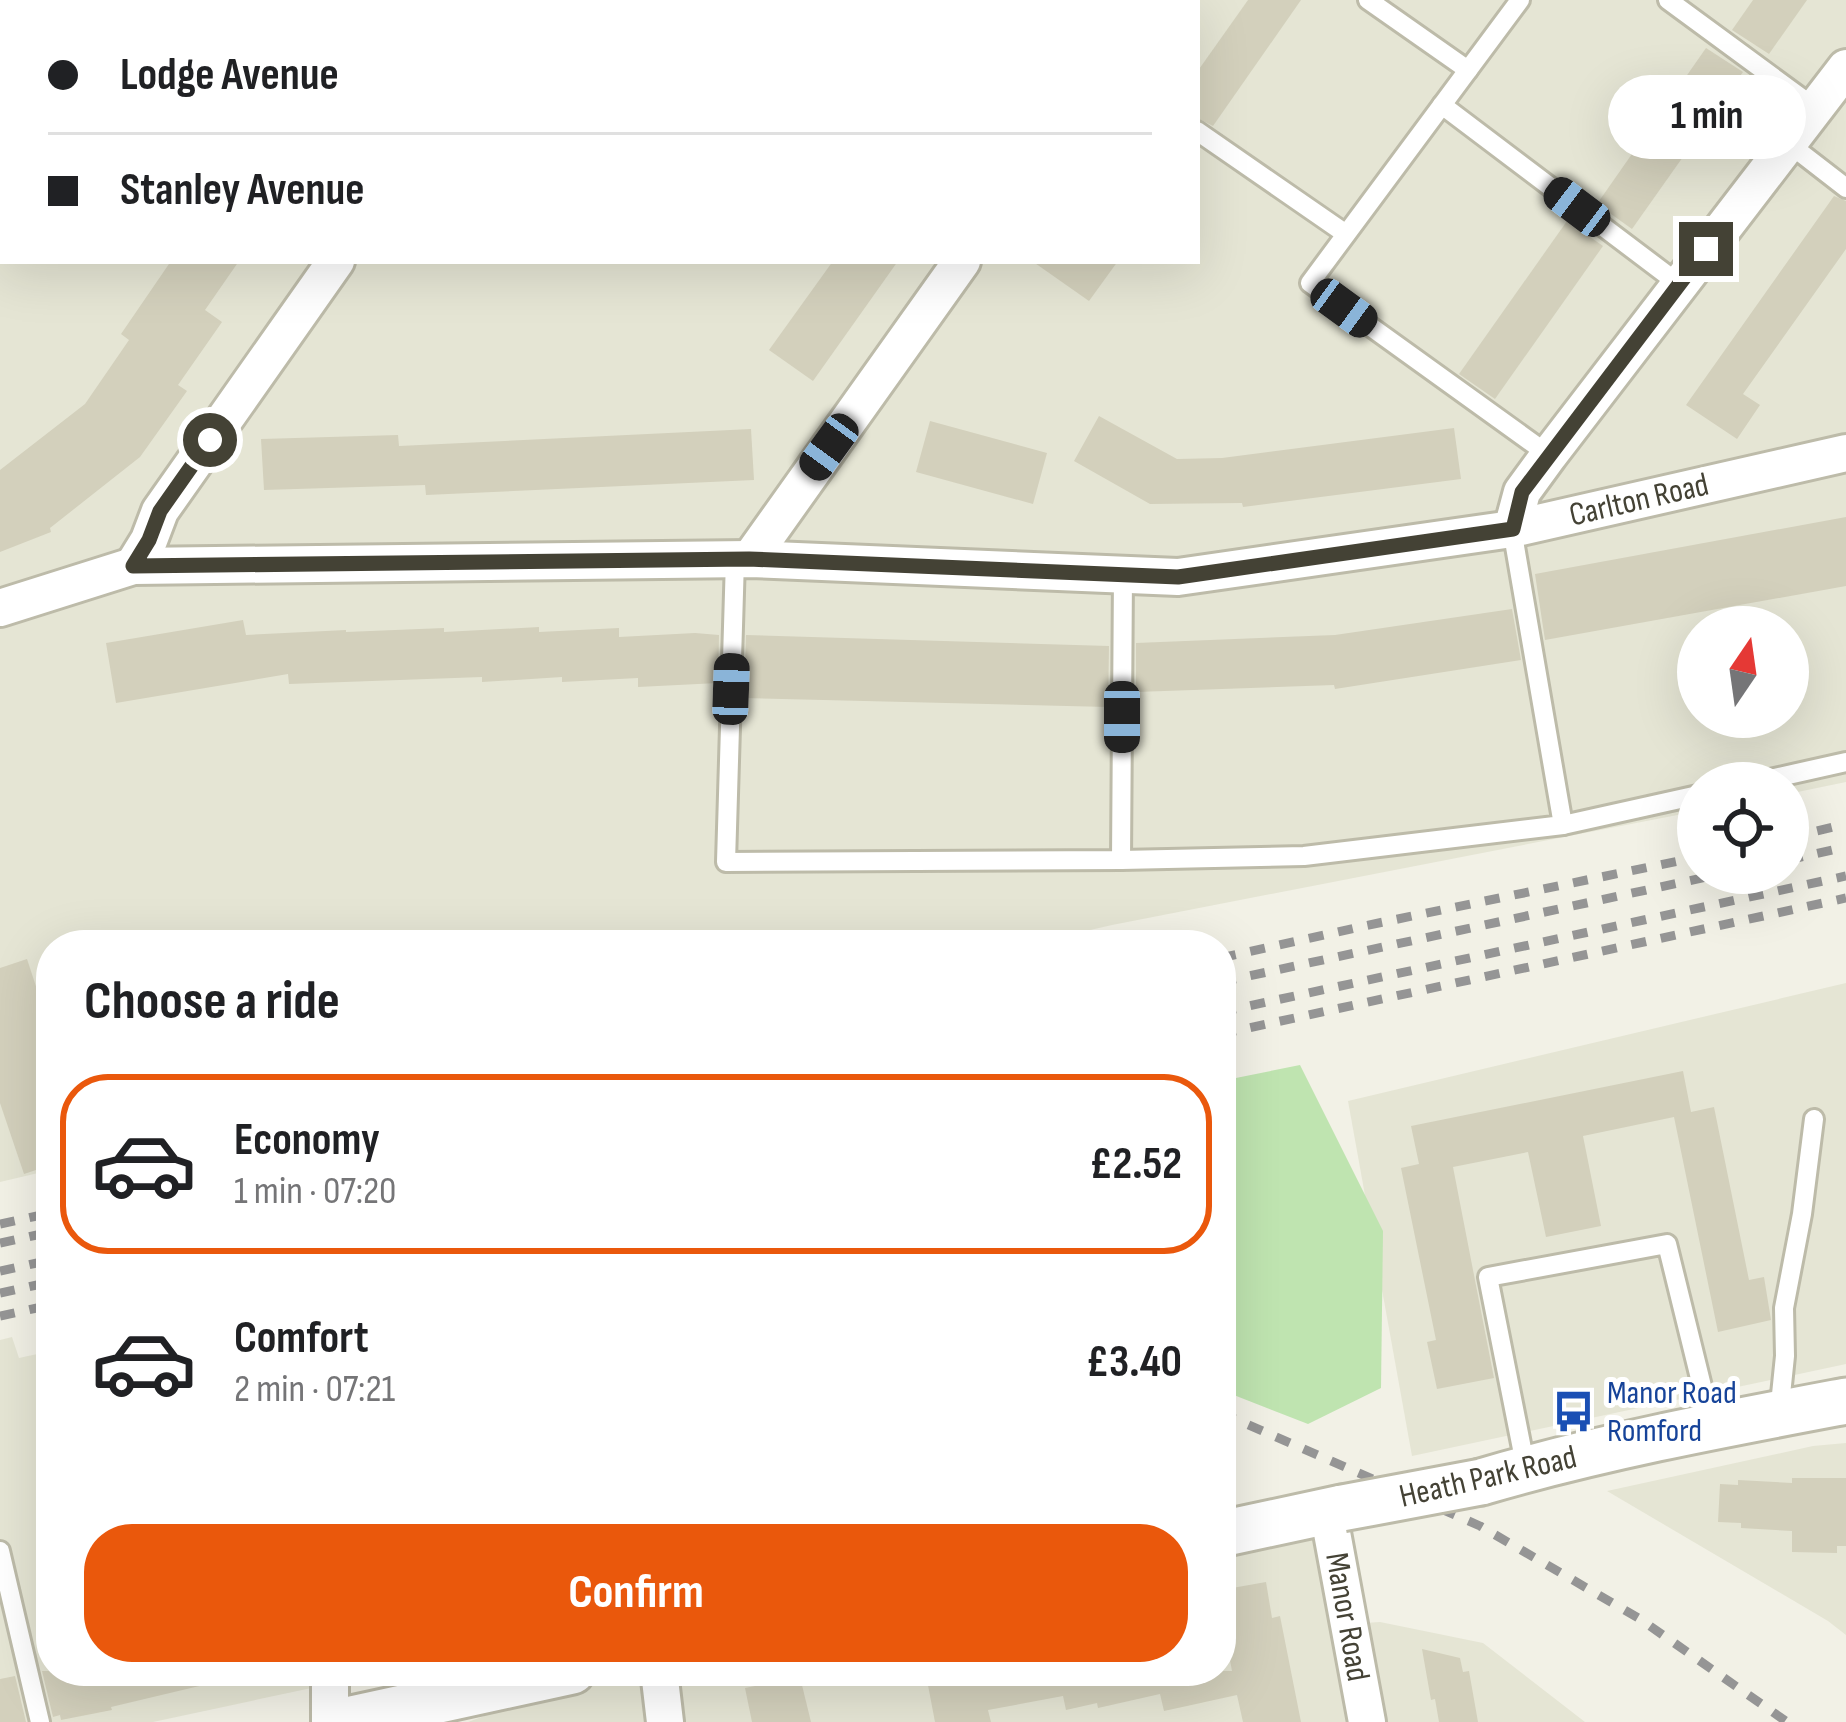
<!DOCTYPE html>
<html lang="en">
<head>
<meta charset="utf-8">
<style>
	body { margin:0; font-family:"Sofia Sans Condensed",sans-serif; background:#f2f2f2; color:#202124; height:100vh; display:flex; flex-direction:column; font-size:45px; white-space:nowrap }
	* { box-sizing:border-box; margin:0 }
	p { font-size:39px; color:#757577 }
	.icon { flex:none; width:66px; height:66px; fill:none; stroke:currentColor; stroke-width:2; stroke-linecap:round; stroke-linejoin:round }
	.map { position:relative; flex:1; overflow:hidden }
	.panel { position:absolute; left:36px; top:930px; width:1200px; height:756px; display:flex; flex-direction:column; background:#fff; border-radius:48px; box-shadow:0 12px 48px #0002 }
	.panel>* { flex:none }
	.top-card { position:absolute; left:0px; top:0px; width:1200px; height:264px; box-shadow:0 12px 48px #0002; display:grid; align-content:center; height:264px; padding:0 48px; background:#fff }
	.needle { width:78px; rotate:13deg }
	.fabs { position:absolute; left:1677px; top:606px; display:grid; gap:24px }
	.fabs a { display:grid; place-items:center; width:132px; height:132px; border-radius:50%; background:#fff; box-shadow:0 12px 48px #0002; font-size:60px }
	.end { position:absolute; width:54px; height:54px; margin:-27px; border:15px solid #444235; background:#fff; box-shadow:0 0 0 6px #fff }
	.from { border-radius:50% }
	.bubble { position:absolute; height:84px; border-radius:42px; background:#fff; box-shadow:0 12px 48px #0002; font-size:39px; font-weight:700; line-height:84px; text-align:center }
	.car { position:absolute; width:36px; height:72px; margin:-36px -18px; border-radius:15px; box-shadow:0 0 9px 3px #0007; background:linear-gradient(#222 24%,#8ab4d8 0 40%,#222 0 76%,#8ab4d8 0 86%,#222 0) }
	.top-card b { display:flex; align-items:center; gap:42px; height:114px; font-size:45px }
	.top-card b+b { border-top:3px solid #e0e0e0 }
	.top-card i { width:30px; height:30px; background:#202124 }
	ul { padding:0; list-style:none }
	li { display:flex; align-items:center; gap:36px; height:180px; margin:0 24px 18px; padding:0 24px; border:6px solid transparent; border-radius:48px }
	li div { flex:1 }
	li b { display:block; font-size:45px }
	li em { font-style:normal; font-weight:700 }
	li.current { border-color:#ea580c }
	li>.icon { width:108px; height:108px; stroke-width:1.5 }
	h2 { padding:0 48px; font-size:54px; line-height:144px }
	.action { display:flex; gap:24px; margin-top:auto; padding:24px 48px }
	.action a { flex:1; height:138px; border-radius:48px; background:#ea580c; color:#fff; font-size:48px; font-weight:700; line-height:138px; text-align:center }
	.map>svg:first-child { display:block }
</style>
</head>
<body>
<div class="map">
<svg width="1846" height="1722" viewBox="0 0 1846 1722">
	<rect width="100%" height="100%" fill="#f2f1e6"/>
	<g fill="#e5e5d4" fill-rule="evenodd">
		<path d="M245 0H1846V782L1788 794V783H1698V811L1112 925 1025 945H51V1170L0 1182V260L1197 261V3H243ZM1698 627H1788V717H1698Z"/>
		<polygon points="1846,983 1846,1364 1412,1456 1348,1101"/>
		<polygon points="12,1337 19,1358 51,1351 51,1671 391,1671 153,1722 0,1722 0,1340"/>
		<polygon points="1846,1443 1846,1635 1828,1621 1607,1491 1813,1446"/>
		<polygon points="1328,1511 1349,1624 1380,1622 1483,1643 1585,1722 468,1722 607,1671 1221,1671 1221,1534"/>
	</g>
	<polygon fill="#bfe4b0" points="1300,1065 1383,1231 1381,1388 1308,1424 1221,1390 1221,1081"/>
	<g fill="#d3d0bc">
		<polygon points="1248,0 1301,0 1213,126 1197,118 1197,72"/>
		<polygon points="1753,0 1807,0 1769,54 1732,30"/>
		<polygon points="1706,48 1743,72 1632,229 1597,204"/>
		<polygon points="1834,196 1846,201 1846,249 1743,394 1760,405 1737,439 1686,405"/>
		<polygon points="1567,221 1603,246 1495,399 1459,374"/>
		<polygon points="171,261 239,261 205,310 222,322 178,385 187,391 140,457 50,528 51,532 0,552 0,470 85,404 129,340 121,334"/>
		<polygon points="833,261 898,261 813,381 769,350"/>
		<polygon points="1032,261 1118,261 1089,301"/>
		<polygon points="1099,416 1177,459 1222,458 1454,428 1461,479 1243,507 1242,503 1150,504 1074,461"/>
		<polygon points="930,421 1047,453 1033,504 916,472"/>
		<polygon points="751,429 754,480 426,495 425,485 264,490 261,439 398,435 399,446"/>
		<polygon points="1846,517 1846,586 1545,640 1535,574"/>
		<polygon points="1512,609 1521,660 1335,689 1334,685 1136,692 1136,643 1335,635"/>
		<polygon points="243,620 246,635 346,630 346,632 444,628 444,632 539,627 539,632 619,628 619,637 695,633 719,635 718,683 638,687 638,678 562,682 562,677 482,682 482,677 289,684 288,674 116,703 106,643"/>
		<polygon points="746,635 1109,646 1108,707 744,698"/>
		<polygon points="27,959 51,1032 51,1165 24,1174 0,1103 0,968"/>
		<polygon points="1683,1071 1691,1112 1714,1107 1749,1280 1764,1277 1771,1320 1718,1332 1674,1117 1583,1136 1601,1226 1546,1237 1528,1152 1453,1167 1494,1378 1437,1389 1427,1342 1436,1340 1401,1168 1419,1164 1411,1126"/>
		<polygon points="1792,1478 1846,1478 1846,1546 1837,1546 1837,1553 1792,1552 1792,1531 1741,1528 1741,1523 1718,1522 1720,1484 1738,1485 1738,1480 1792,1483"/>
		<polygon points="1266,1582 1272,1618 1280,1616 1301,1722 1243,1722 1237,1695 1164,1711 1160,1694 1098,1708 1097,1703 1066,1710 1063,1696 988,1710 991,1722 935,1722 927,1680 973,1671 1232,1671 1221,1612 1221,1590"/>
		<polygon points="1422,1649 1460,1658 1463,1672 1469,1671 1478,1722 1439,1722 1435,1699 1431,1700"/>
		<polygon points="42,1671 210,1671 212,1683 111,1707 112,1710 61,1720 60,1715 53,1717"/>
		<polygon points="15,1676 26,1722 0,1722 0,1679"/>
		<polygon points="800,1677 811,1722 752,1722 745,1688"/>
	</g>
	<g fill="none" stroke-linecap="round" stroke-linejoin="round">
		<defs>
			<g id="service">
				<polyline points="1005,0 1009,3"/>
				<polyline points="1368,0 1468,70"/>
				<polyline points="1520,0 1310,283 1549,455"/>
				<polyline points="1668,0 1815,108"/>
				<polyline points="862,3 864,0"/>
				<polyline points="1442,105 1679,284"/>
				<polyline points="1197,131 1346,234"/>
				<polyline points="1788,143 1846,188"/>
				<polyline points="735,559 726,862 1121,860 1123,574"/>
				<polyline points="1752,783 1846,762"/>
				<polyline points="1563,825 1698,795"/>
				<polyline points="1121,860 1304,856 1563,825 1512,529"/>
				<polyline points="1779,1414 1785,1356 1784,1308 1802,1214 1814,1119"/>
				<polyline points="1526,1469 1488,1277 1667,1244 1712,1427"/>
				<polyline points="0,1551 40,1722"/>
			</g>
			<g id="minor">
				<polyline points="518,3 520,0"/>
				<polyline points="1146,3 1148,0"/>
				<polyline points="1512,529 1522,492 1549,455 1846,68"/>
				<polyline points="750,559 962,261"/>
				<polyline points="133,566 149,540 160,511 336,261"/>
				<polyline points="0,608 133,566 750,559 1178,577 1512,529 1846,453"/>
				<polyline points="1328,1511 1367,1722"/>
				<polyline points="659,1671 665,1722"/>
				<polyline points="330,1722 330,1671"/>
			</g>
			<g id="tertiary">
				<path d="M1481 1482C1600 1447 1724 1424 1846 1401"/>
				<polyline points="1221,1534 1342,1508"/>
				<polyline points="338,1722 572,1671"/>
			</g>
		</defs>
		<use href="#service" stroke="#bdbba9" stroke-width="24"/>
		<use href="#minor" stroke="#bdbba9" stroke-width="42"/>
		<use href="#tertiary" stroke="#bdbba9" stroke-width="51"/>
		<use href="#service" stroke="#fff" stroke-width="18"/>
		<use href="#minor" stroke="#fff" stroke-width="36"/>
		<use href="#tertiary" stroke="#fff" stroke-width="45"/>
		<g stroke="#959595" stroke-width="9" stroke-dasharray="15 15" stroke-linecap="butt">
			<polyline points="1788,838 1846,824"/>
			<polyline points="1788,860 1846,847"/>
			<polyline points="1221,958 1364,926 1698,857"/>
			<polyline points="1221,982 1725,873"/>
			<polyline points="1221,1012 1846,876"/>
			<polyline points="1221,1034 1846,898"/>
			<polyline points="0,1224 51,1213"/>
			<polyline points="0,1243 51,1232"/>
			<polyline points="0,1271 51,1260"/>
			<polyline points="0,1293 51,1282"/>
			<polyline points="0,1316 51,1305"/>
			<polyline points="1221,1413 1480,1526 1640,1619 1787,1722"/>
		</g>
		<defs>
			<polyline id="tertiary-bridge" points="1342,1508 1481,1482"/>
		</defs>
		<use href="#tertiary-bridge" stroke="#bdbba9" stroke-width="51" stroke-linecap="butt"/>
		<use href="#tertiary-bridge" stroke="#fff" stroke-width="45"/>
	</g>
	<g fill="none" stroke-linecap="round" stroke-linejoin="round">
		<polyline stroke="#444235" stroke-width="15" points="210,440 160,511 149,540 133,566 749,559 1178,577 1513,529 1522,492 1706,249"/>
	</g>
	<defs>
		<symbol id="bus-bare" viewBox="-9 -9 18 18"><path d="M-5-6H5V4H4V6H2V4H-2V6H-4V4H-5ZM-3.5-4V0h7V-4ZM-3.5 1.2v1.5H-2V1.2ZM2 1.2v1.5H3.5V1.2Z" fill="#1a4fb4" stroke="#fff" stroke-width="2.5" paint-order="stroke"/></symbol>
	</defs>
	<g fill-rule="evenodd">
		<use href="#bus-bare" x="1544" y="1382" width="59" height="59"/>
	</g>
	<g text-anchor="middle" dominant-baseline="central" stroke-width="10" stroke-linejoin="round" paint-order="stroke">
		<g font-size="33" fill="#444235" stroke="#fff">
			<text transform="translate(1639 500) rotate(-13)">Carlton Road</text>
			<text transform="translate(1488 1477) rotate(-13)">Heath Park Road</text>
			<text transform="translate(1347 1617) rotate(80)">Manor Road</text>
		</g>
		<g font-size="33" fill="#164399" stroke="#fff" text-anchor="start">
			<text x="1607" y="1393">Manor Road<tspan x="1607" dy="38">Romford</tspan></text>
		</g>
	</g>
</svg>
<div class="fabs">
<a><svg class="needle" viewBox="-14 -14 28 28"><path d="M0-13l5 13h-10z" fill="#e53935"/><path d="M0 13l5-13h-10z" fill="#757577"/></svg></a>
<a><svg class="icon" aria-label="locate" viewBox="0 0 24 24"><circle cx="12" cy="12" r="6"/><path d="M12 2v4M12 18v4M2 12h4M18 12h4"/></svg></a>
</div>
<i class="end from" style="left:210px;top:440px"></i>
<i class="end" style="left:1706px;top:249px"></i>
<div class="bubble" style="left:1608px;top:75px;width:198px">1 min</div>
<i class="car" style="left:1577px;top:207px;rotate:307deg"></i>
<i class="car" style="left:1344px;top:308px;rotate:126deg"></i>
<i class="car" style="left:829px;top:447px;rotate:216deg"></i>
<i class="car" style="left:731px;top:689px;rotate:2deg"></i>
<i class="car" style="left:1122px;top:717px;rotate:180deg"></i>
<div class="top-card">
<b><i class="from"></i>Lodge Avenue</b>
<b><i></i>Stanley Avenue</b>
</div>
<section class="panel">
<h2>Choose a ride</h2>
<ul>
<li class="current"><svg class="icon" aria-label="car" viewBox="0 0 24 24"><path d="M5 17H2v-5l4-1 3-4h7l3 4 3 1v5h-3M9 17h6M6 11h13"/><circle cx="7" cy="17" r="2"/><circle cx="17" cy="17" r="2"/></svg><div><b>Economy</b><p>1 min · 07:20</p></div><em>£2.52</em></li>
<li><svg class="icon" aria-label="car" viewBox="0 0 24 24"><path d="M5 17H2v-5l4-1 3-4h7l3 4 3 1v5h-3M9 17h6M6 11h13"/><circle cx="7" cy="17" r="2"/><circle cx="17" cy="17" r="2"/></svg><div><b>Comfort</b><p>2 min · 07:21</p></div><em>£3.40</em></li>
</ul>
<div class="action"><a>Confirm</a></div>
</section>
</div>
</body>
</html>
